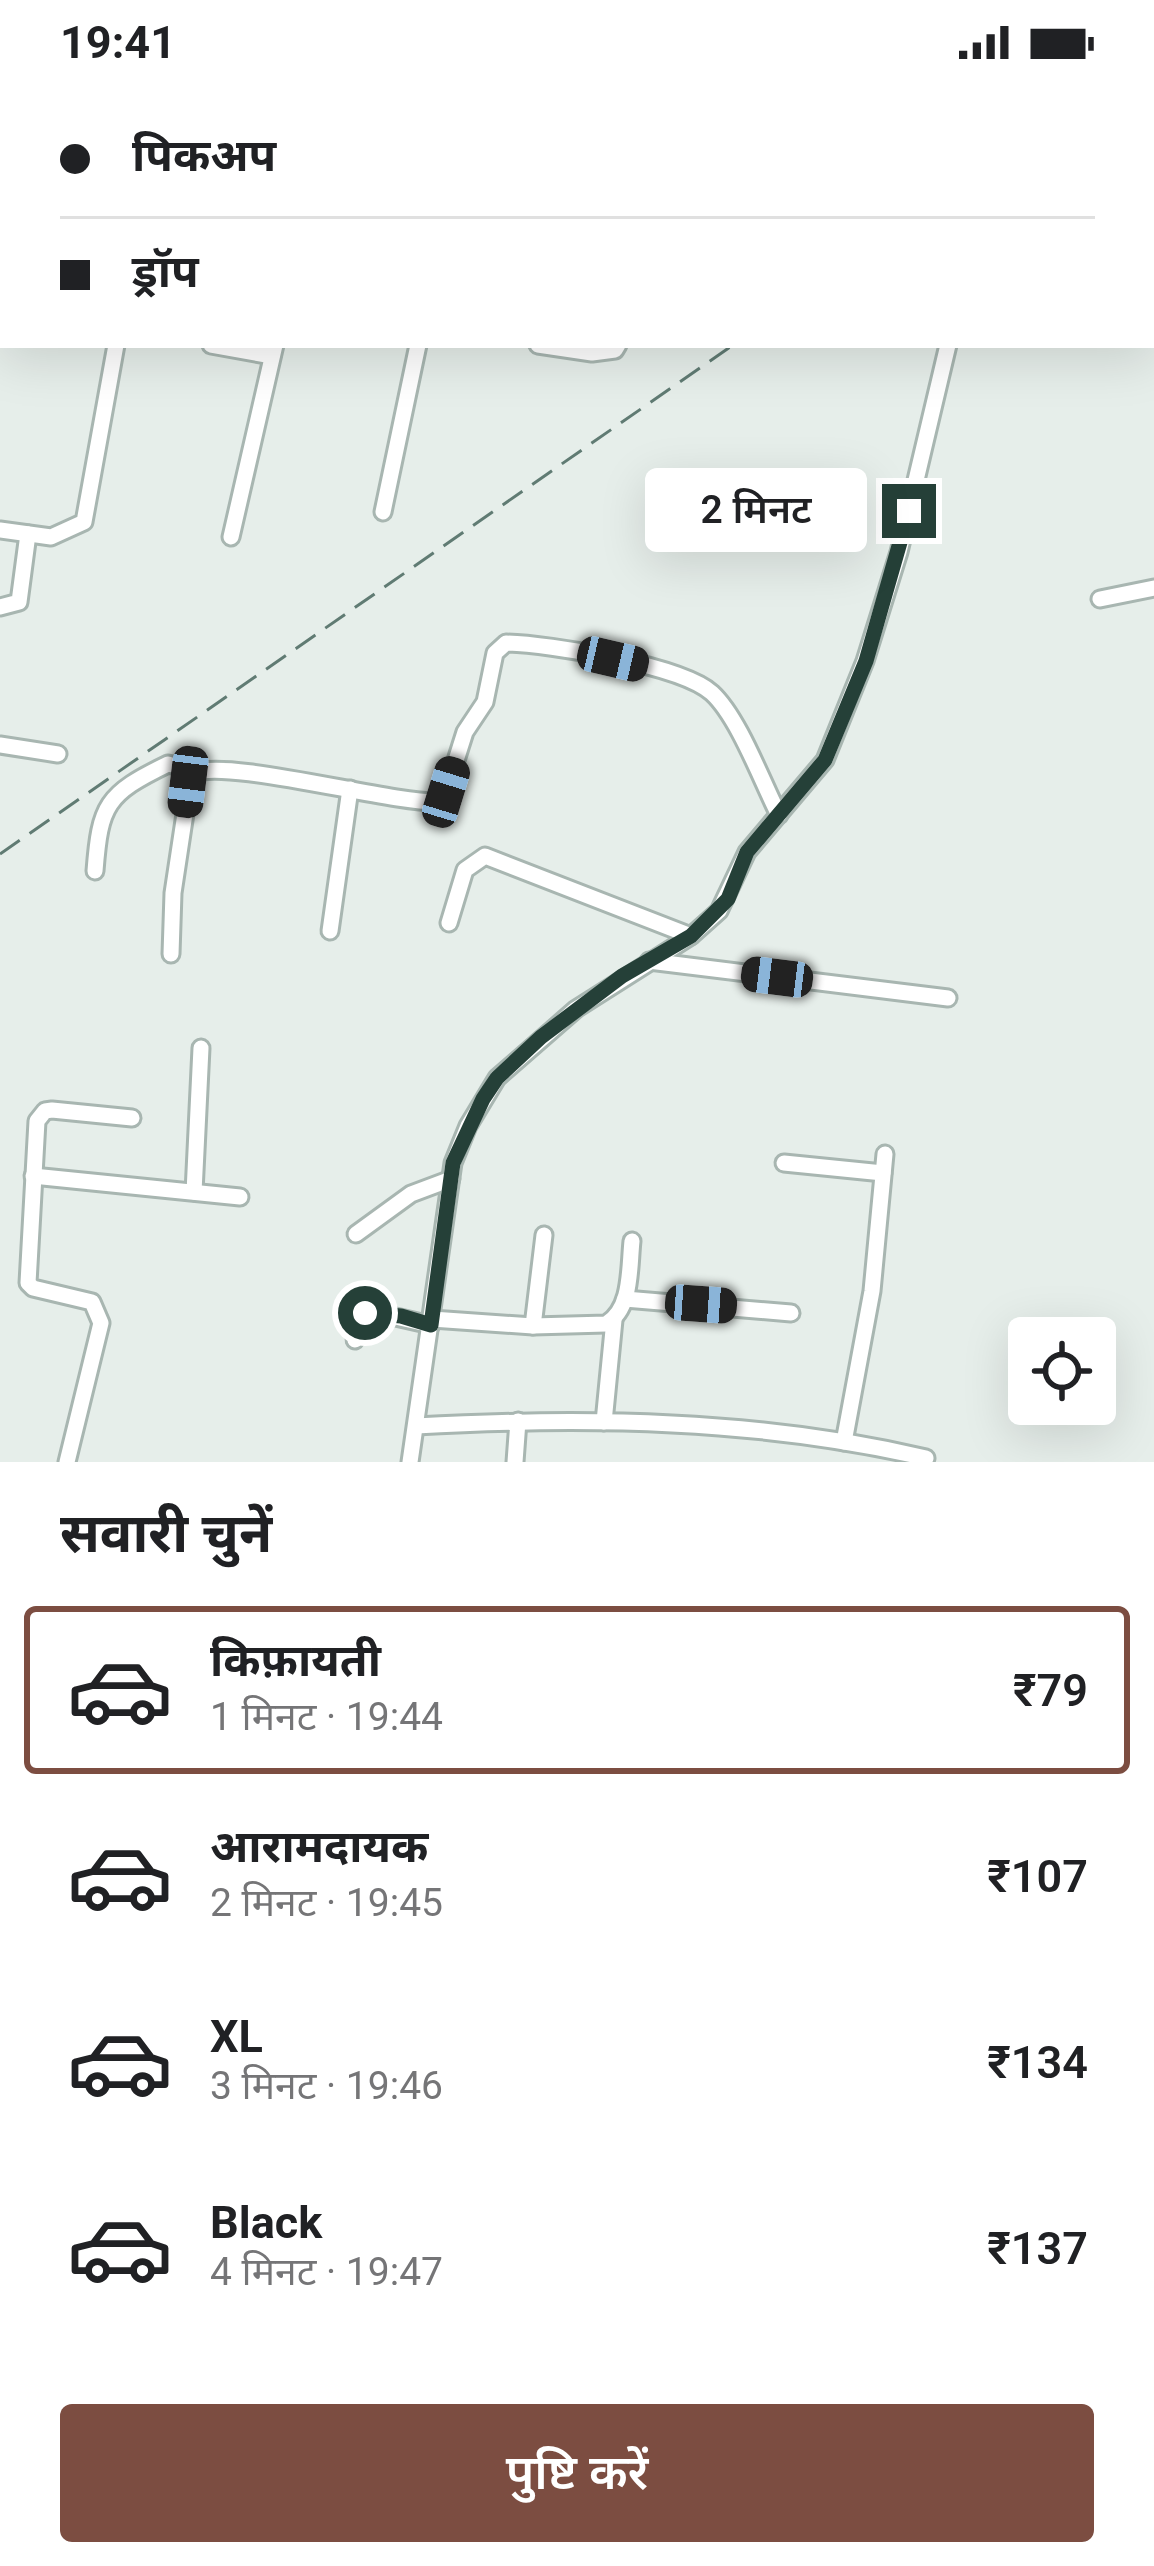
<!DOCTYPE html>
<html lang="hi">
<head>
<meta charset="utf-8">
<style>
	body { margin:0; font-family:Roboto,"Noto Sans Devanagari",sans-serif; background:#f2f2f2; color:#202124; height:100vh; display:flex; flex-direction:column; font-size:45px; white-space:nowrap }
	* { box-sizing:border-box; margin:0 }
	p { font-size:39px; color:#757577 }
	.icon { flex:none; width:66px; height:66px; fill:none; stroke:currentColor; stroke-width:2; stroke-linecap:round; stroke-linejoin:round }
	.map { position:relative; height:1378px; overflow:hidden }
	.drawer { display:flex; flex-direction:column; background:#fff; flex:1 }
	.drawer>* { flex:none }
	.hud { position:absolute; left:0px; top:0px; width:1155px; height:264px; box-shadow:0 12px 48px #0002; display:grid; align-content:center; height:264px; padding:0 60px; background:#fff }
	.buttons { position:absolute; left:1008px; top:1233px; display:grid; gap:24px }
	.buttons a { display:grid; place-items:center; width:108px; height:108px; border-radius:12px; background:#fff; box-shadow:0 12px 48px #0002; font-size:60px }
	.end { position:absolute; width:54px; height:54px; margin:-27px; border:15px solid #254038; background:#fff; box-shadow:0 0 0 6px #fff }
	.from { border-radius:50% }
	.bubble { position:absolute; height:84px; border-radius:12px; background:#fff; box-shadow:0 12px 48px #0002; font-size:39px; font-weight:600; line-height:84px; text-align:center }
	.car { position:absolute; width:36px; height:72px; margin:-36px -18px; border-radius:15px; box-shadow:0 0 9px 3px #0007; background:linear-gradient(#222 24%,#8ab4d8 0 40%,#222 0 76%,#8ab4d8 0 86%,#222 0) }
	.hud b { display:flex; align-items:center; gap:42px; height:114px; font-size:45px }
	.hud b+b { border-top:3px solid #e0e0e0 }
	.hud i { width:30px; height:30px; background:#202124 }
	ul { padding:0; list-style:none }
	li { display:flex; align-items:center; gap:36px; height:168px; margin:0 24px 18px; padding:0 36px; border:6px solid transparent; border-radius:12px }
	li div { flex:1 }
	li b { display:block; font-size:45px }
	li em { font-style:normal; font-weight:600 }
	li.current { border-color:#7c4d41 }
	li>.icon { width:108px; height:108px; stroke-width:1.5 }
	h2 { padding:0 60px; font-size:54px; line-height:144px }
	.primary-button { display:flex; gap:24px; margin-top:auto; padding:24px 60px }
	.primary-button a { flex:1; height:138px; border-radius:12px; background:#7c4d41; color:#fff; font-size:48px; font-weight:600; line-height:138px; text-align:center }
	.status { display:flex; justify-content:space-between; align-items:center; height:84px; padding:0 60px; background:#fff; direction:ltr }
	.status svg { height:33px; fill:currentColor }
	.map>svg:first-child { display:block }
</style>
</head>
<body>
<div class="status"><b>19:41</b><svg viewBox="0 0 49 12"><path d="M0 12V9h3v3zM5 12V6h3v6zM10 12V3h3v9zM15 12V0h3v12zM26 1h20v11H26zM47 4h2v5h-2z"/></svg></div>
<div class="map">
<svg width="1154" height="1378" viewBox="0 0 1154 1378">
	<rect width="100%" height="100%" fill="#e6eeea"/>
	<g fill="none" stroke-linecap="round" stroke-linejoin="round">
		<defs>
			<g id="minor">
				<polyline points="549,2 556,3"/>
				<polyline points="284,3 284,0"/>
				<polyline points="398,3 398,0"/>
				<polyline points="770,3 770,0"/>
				<polyline points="1064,3 1066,0"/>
				<polyline points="0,91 3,91"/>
				<polyline points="1152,132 1154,132"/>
				<polyline points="211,261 272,272"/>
				<polyline points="538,261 592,269 615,266 618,261"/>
				<polyline points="383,428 418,261"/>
				<polyline points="0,446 51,453 84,438 116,261"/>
				<polyline points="231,453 275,261"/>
				<polyline points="1100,515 1154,504"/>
				<polyline points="0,523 19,518 28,450"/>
				<polyline points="0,661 58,670"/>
				<path d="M95 787C100 721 106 710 168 680L195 686"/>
				<polyline points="449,839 465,786 485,772 691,852"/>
				<polyline points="330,847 350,705"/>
				<path d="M171 870 173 809 191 690C224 673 388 719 438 718L446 708 465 648 485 618 495 569 506 559C549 560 681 581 712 609 739 634 762 698 779 731"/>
				<polyline points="649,877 948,914"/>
				<polyline points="784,1079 883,1089"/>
				<polyline points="33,1092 240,1113"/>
				<polyline points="194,1108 201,964"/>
				<polyline points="356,1150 411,1110 451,1095"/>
				<polyline points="625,1215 791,1229"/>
				<path d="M432 1235 533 1242 606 1240C632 1225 629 1185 632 1157"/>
				<polyline points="533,1242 544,1151"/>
				<polyline points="355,1256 369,1227 431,1241"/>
				<polyline points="604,1338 614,1236"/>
				<path d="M416 1342C585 1333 760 1335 926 1374"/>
				<polyline points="844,1358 872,1207 885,1070"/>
				<polyline points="67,1378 101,1239 92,1218 33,1204 28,1199 37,1037 45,1027 52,1026 132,1034"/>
				<polyline points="410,1378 453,1079 468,1042 497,994 576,925 691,852 719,827 747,768 825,676 865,577 899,468 948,261"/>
				<polyline points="515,1378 518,1337"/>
			</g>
		</defs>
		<use href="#minor" stroke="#a8b6b1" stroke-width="21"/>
		<use href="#minor" stroke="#fff" stroke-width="15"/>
		<g stroke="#607b73" stroke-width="3" stroke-dasharray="24 12" stroke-linecap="butt">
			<polyline points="1110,3 1115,0"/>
			<polyline points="0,770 733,261"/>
		</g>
	</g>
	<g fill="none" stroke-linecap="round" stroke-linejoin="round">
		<polyline stroke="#254038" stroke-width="15" points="365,1229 401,1232 431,1241 453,1079 483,1015 497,994 541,953 622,892 691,852 728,815 747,768 825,676 866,577 909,427"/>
	</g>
</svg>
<div class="buttons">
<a><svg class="icon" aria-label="locate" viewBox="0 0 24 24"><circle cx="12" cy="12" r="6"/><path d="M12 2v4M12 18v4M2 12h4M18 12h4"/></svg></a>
</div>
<i class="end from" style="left:365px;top:1229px"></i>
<i class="end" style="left:909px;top:427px"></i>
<div class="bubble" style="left:645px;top:384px;width:222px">2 मिनट</div>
<i class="car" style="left:613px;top:575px;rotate:103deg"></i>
<i class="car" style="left:188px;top:698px;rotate:187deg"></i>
<i class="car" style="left:446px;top:708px;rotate:17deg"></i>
<i class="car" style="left:777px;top:893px;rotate:277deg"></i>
<i class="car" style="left:701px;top:1220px;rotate:94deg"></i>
<div class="hud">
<b><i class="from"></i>पिकअप</b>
<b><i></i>ड्रॉप</b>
</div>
</div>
<section class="drawer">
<h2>सवारी चुनें</h2>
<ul>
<li class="current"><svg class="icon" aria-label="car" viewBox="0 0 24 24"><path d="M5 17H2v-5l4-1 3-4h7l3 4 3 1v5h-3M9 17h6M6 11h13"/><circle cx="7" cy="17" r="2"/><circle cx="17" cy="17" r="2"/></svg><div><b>किफ़ायती</b><p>1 मिनट · 19:44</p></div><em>₹79</em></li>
<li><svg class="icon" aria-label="car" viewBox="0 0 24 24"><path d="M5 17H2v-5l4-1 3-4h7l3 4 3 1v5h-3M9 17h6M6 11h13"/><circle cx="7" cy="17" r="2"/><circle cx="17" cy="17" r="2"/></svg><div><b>आरामदायक</b><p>2 मिनट · 19:45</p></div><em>₹107</em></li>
<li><svg class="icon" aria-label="car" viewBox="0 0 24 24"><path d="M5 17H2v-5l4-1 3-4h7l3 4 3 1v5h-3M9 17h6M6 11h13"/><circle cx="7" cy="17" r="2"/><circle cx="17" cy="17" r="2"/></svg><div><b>XL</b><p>3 मिनट · 19:46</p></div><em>₹134</em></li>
<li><svg class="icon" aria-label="car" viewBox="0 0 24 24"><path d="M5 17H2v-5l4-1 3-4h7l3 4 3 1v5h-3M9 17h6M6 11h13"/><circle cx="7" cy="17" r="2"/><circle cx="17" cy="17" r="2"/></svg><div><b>Black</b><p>4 मिनट · 19:47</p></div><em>₹137</em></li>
</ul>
<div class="primary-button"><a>पुष्टि करें</a></div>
</section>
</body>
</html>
